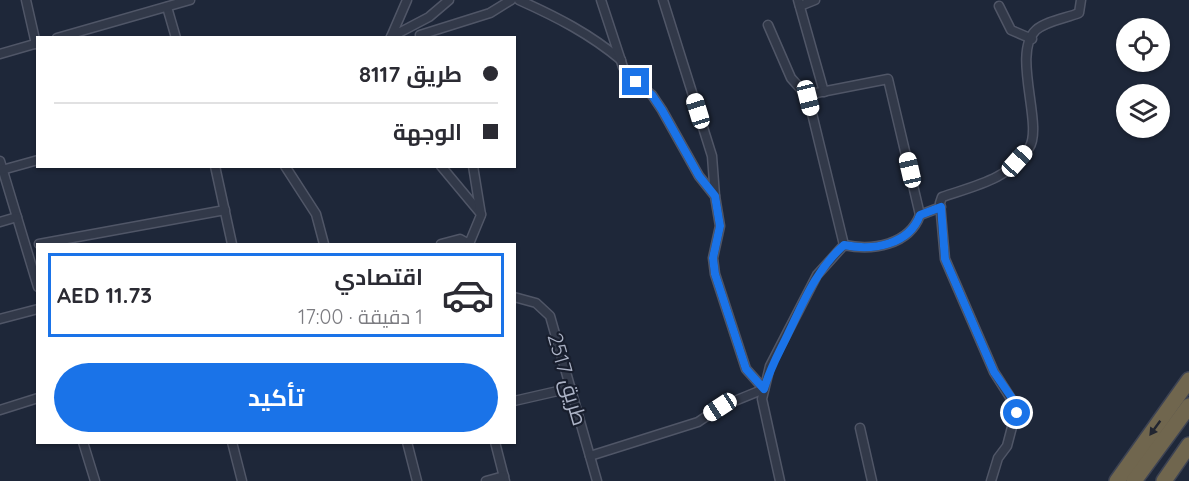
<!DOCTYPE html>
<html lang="ar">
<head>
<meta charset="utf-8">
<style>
	body { margin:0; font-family:Quicksand,Cairo,sans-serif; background:#f2f2f3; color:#2b2b33; direction:rtl; height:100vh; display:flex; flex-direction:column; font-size:22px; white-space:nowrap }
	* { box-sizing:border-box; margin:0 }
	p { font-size:20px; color:#7c7c81 }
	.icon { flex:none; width:33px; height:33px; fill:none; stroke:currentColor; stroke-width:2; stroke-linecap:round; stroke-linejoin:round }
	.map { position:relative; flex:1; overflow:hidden; direction:ltr }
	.drawer { position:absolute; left:36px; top:243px; width:480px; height:201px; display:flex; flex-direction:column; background:#fff; border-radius:0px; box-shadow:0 2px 4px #0004; direction:rtl }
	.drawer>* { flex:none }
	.banner { position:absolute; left:36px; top:36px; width:480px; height:132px; border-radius:0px; box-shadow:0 2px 4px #0004; direction:rtl; display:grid; align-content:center; height:132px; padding:0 18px; background:#fff }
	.fabs { position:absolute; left:1116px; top:18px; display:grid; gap:12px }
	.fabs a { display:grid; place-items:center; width:54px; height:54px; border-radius:50%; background:#fff; box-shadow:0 2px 4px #0004; font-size:30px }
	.end { position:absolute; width:27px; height:27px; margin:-14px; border:8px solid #1a73e8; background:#fff; box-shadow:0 0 0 3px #fff }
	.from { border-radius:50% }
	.car { position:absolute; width:18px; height:36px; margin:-18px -9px; border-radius:8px; box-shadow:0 0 4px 2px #0007; background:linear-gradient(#fff 24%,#345 0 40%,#fff 0 76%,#345 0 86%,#fff 0) }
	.banner b { display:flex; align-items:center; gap:21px; height:57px; font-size:22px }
	.banner b+b { border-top:2px solid #e1e1e2 }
	.banner i { width:15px; height:15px; background:#2b2b33 }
	ul { padding:10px 0 0; list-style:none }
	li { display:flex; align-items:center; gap:18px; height:84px; margin:0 12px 9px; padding:0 6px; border:3px solid transparent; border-radius:0px }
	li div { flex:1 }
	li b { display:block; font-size:22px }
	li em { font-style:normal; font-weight:700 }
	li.active { border-color:#1a73e8 }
	li>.icon { width:54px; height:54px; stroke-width:1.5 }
	.action { display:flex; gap:12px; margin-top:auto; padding:12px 18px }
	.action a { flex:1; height:69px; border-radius:36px; background:#1a73e8; color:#fff; font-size:24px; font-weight:700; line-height:69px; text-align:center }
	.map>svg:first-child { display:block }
</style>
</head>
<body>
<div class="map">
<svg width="1189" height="481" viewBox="0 0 1189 481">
	<rect width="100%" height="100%" fill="#1e2739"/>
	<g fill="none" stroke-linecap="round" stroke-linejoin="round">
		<defs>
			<g id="minor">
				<polyline points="26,0 36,44"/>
				<path d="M519 0C557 17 590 34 621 60"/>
				<polyline points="663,0 712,156 715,196"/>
				<polyline points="798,0 824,92"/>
				<polyline points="800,6 815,0"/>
				<polyline points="999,6 1011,30 1032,39"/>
				<polyline points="167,7 176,38"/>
				<polyline points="768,25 791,78 808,97 844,245"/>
				<polyline points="420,35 490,13 511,0"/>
				<polyline points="391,37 429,17 449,0"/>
				<polyline points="391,37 407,0"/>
				<polyline points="57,38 190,0"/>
				<polyline points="0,54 38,43"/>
				<polyline points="0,161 38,287"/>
				<polyline points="215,166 232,244"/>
				<polyline points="285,166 316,214 324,244"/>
				<polyline points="441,166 481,214"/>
				<polyline points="2,170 38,160"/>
				<polyline points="920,215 941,207"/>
				<polyline points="0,222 17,217"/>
				<polyline points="39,244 225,210"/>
				<polyline points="441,244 460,239 469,244"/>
				<polyline points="469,244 481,215 473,166"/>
				<polyline points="514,297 536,303 550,316 597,481"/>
				<polyline points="0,319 38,309"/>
				<polyline points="514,401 571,388"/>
				<polyline points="0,410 38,398"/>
				<polyline points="860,428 872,481"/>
				<polyline points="83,442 95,481"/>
				<polyline points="232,442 242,481"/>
				<polyline points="407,442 417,481"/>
				<polyline points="495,442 505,481"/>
				<polyline points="590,456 698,422 720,407 764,389 746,369 715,274 713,258 720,226 715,196 699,176 662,110 652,95 636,82 623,67 601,0"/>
				<polyline points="486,481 504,476"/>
				<path d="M780 481 762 399 770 366 817 275 844 245C873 251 909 245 920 215L888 79 811 94 808 97"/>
				<path d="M991 481 998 458 1007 446 1017 408 994 372 945 259 940 203 942 197C974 186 1010 179 1029 148 1044 126 1011 53 1036 30 1046 21 1067 18 1079 13L1081 0"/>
			</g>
			<g id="motorway">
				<polyline points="1117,481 1189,380"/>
				<polyline points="1134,481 1189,406"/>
				<polyline points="1164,481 1189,445"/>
			</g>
		</defs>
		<use href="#minor" stroke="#505667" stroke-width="11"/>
		<use href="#motorway" stroke="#3d4353" stroke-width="18"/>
		<use href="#minor" stroke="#323949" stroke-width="8"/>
		<use href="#motorway" stroke="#70664e" stroke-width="15"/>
	</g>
	<defs><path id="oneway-solid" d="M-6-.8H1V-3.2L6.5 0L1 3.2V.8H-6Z" transform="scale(1.5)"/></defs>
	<use fill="#212530" href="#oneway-solid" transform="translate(1155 428) rotate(126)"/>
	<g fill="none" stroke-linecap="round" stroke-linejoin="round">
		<path stroke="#1a73e8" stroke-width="8" d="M636 82 652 95 662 110 699 176 715 196 720 226 713 258 715 274 746 369 764 389C770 368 779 353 788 334 804 301 816 270 844 245 873 251 909 245 920 215L941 207 945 259 994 372 1016 404 1017 413"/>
	</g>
	<g text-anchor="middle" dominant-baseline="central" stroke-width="4.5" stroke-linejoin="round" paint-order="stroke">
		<g font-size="21" fill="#acb3c6" stroke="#181e2d">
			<text transform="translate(568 379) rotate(74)">طريق 2517</text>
		</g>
	</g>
</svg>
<div class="fabs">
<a><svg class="icon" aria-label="locate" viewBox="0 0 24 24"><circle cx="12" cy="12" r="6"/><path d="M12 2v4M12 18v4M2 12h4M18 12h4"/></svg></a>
<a><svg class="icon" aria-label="layers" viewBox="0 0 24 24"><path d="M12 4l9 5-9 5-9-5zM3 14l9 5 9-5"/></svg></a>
</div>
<i class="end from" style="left:1017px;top:413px"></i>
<i class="end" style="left:636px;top:82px"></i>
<i class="car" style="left:808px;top:98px;rotate:166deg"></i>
<i class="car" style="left:698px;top:111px;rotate:343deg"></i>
<i class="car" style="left:1017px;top:161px;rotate:42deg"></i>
<i class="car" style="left:910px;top:170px;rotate:347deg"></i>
<i class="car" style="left:720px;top:407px;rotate:237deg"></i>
<div class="banner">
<b><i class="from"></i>طريق 8117</b>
<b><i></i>الوجهة</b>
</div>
<section class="drawer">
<ul>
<li class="active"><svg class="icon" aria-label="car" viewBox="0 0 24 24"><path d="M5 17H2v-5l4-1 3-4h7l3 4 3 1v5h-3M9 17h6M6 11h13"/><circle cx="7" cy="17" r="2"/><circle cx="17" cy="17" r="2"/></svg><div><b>اقتصادي</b><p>1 دقيقة · 17:00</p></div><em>AED 11.73</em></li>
</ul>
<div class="action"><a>تأكيد</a></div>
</section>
</div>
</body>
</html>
